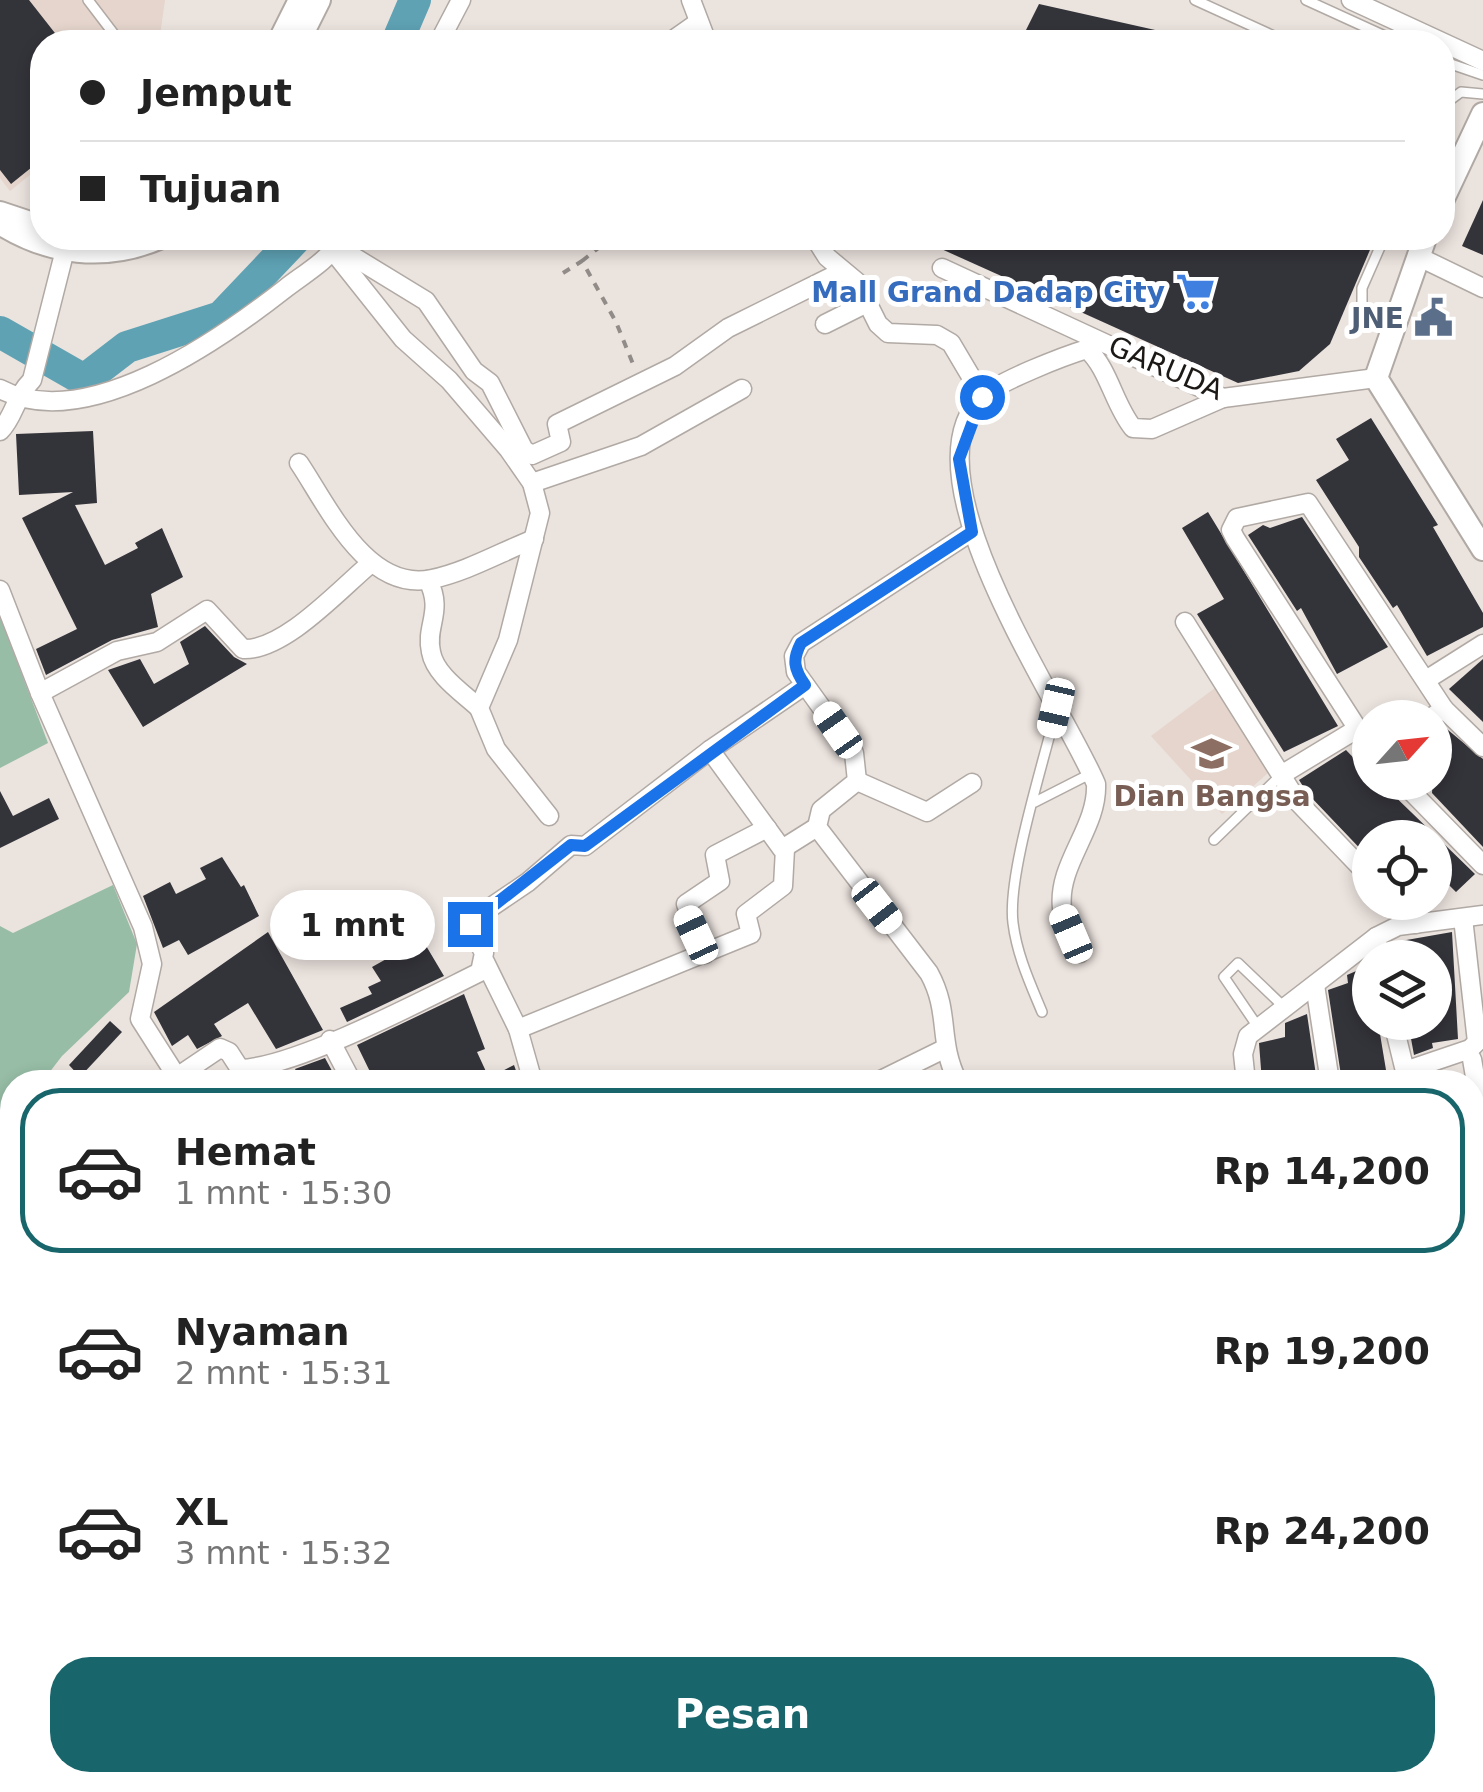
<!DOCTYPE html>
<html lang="id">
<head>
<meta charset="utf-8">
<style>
	body { margin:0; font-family:"DejaVu Sans",sans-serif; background:#f2f2f2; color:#222; height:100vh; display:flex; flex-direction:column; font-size:38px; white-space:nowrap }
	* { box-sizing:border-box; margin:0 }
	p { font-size:32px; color:#767676 }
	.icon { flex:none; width:55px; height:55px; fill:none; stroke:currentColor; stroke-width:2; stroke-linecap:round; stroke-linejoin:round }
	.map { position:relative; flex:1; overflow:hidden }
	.panel { position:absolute; left:0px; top:1070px; width:1485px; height:722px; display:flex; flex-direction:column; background:#fff; border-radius:40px 40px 0 0; box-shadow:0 5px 15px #0003 }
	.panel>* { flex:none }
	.banner { position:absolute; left:30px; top:30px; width:1425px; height:220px; border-radius:40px; box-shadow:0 5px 15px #0003; display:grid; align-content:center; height:220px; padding:0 50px; background:#fff }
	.needle { width:65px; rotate:63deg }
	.controls { position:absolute; left:1352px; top:700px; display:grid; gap:20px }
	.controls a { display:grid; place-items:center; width:100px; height:100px; border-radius:50%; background:#fff; box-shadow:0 5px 15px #0003; font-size:50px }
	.end { position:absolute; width:45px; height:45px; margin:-22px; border:12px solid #1a73e8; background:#fff; box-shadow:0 0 0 5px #fff }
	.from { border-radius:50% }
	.bubble { position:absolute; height:70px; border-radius:35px; background:#fff; box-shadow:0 5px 15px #0003; font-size:32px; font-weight:600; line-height:70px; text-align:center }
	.car { position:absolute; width:30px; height:60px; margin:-30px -15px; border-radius:12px; box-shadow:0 0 8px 2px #0007; background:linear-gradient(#fff 24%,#345 0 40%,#fff 0 76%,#345 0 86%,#fff 0) }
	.banner b { display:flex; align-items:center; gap:35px; height:95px; font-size:38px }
	.banner b+b { border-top:2px solid #e0e0e0 }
	.banner i { width:25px; height:25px; background:#222 }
	ul { padding:18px 0 0; list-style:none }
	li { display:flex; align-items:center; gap:30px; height:165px; margin:0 20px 15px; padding:0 30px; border:5px solid transparent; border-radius:40px }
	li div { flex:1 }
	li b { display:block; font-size:38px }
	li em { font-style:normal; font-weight:600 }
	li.on { border-color:#18666b }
	li>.icon { width:90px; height:90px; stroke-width:1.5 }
	.primary-button { display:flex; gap:20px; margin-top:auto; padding:20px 50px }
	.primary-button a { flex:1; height:115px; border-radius:40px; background:#18666b; color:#fff; font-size:40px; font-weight:600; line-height:115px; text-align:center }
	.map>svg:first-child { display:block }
</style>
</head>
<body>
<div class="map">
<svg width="1483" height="1792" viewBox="0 0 1483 1792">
	<rect width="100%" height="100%" fill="#ebe3de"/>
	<g fill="#e5d5cc">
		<polygon points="0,0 165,0 159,42 42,42 42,165 10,191 0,178"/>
		<polygon points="1215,688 1269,772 1222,814 1151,736"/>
	</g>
	<g fill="#97bda6">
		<polygon points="0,617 48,743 0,768"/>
		<polygon points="113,885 137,944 129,992 62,1056 42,1082 12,1082 12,1121 0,1137 0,926 13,933"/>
		<polygon points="438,1780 529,1780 536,1792 424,1792"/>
	</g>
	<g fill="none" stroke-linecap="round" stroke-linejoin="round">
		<g stroke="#5ea2b4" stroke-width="32">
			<polyline points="397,42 415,0"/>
			<polyline points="0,332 84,380 127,347 221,317 296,238"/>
		</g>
	</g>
	<g fill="#33333a">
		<polygon points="0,0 29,0 62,42 42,42 42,159 11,184 0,170"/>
		<polygon points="1039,4 1182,36 1182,42 1020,42"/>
		<polygon points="1483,200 1483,255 1462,246"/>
		<polygon points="917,238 1375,238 1330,344 1299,371 1238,383"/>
		<polygon points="1371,418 1438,525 1433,527 1483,613 1483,627 1427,656 1397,605 1393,608 1359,557 1359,547 1316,480 1349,460 1336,439"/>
		<polygon points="93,431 97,503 75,505 105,565 138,548 135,543 162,528 183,577 151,594 158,627 112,640 46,675 36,649 77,629 22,518 73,492 19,495 16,434"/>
		<polygon points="1208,512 1338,726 1284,752 1197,614 1224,599 1182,528"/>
		<polygon points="1302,517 1388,647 1337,674 1301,608 1297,611 1248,535 1263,525 1270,528"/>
		<polygon points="205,626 234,657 247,664 143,727 108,670 140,659 154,684 189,664 180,642"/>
		<polygon points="1483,659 1483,722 1449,689"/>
		<polygon points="1442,725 1483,759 1483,847 1432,793 1435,729"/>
		<polygon points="1346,750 1370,775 1370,782 1380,782 1475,874 1456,892 1443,879 1435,886 1435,838 1397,838 1390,830 1382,838 1370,838 1370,859 1308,794 1299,780"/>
		<polygon points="0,791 13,816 49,798 59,819 0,848"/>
		<polygon points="222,857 241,887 244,885 259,916 188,955 179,940 163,948 143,896 170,882 176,894 206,879 200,868"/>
		<polygon points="268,932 323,1030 276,1049 248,1003 214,1024 222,1036 197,1049 188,1035 172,1046 154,1012"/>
		<polygon points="1452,932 1458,1039 1432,1043 1433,1048 1414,1055 1408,1022 1437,1022 1435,958 1397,958 1395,942"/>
		<polygon points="422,939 444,976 347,1022 340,1008 372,994 368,987 381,981 372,967"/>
		<polygon points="1370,965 1370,1022 1378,1022 1388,1082 1342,1082 1328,990 1348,983 1347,975"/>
		<polygon points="464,994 485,1049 477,1052 489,1078 514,1065 520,1082 375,1082 357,1045"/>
		<polygon points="1307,1014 1317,1082 1262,1082 1259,1043 1285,1037 1285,1023"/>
		<polygon points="110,1021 122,1032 80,1077 69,1065"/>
		<polygon points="325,1058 338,1082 302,1082 295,1069"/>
	</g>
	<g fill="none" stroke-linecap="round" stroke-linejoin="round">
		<defs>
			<g id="lane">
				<polyline points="88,0 120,42"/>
				<polyline points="1195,0 1287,42"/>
				<polyline points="1306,0 1398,42"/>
				<polyline points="1442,61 1483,75"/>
				<polyline points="1442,106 1461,92 1483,94"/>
				<polyline points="1384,238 1362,288 1362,316 1390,334"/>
				<polyline points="1035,802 1092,773"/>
				<polyline points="1214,840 1280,776"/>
				<path d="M1042 1012C1030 983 1017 955 1013 923 1007 875 1044 762 1056 710"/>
				<polyline points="1258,1027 1224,977 1238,963 1285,1008"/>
			</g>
			<g id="street">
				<polyline points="691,0 707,42"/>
				<polyline points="1351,0 1483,61"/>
				<polyline points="439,42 461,0"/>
				<polyline points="670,42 697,23"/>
				<polyline points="815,238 827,257 857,282 878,324 888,333 937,335 951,343 983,397"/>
				<polyline points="336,246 426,301 474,371 490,383 524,450 532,455 561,442 557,424 675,366 728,328 843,271"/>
				<polyline points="333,251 403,339 449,380 509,450 532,483 540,513 508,640 479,708 496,749 549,816"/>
				<polyline points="1417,256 1483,288"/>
				<polyline points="942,268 1223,398 1376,378"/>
				<polyline points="825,324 869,302"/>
				<path d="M0 389C86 435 221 339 286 288 304 274 327 261 339 242"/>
				<path d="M0 431C15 416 14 398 32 380L68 238"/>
				<path d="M299 463C328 506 367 593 432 579 466 572 501 552 534 539"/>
				<polyline points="532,483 641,446 742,389"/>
				<path d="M428 580C444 612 425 625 431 652 435 675 463 693 479 708"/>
				<polyline points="0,590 40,693 143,927 152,964 140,1019 177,1077 172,1082"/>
				<polyline points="1185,622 1298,802 1370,877"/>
				<polyline points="1426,680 1483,644"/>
				<path d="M40 693 117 651 157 642 207 610 243 649C284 651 339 590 370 564"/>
				<polyline points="1444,709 1483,747"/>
				<polyline points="1370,748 1235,538 1231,530 1237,518 1308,503 1444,709 1430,718"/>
				<polyline points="710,750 805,685"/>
				<polyline points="1281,775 1357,729"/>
				<polyline points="857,781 927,812 972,783"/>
				<polyline points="1402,782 1483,865"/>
				<polyline points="1395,902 1416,924"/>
				<polyline points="1376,937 1380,958"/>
				<path d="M1080 953C1073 939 1064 923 1062 908 1057 864 1098 828 1096 784 1063 705 901 475 982 397 999 381 1064 356 1087 349 1109 369 1114 405 1133 428L1152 429 1223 398"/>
				<polyline points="705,954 686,904 720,881 715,855 767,828"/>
				<polyline points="485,962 518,1029 533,1082"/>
				<polyline points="1315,985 1330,1082"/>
				<polyline points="1393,1022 1404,1067 1411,1069 1470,1049 1477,1042 1463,918"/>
				<polyline points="518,1029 751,934 746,914 783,886 785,849"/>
				<polyline points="330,1040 352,1082"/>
				<polyline points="1472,1059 1483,1124"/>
				<path d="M177 1077 220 1048 229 1052 240 1069C297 1067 425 999 480 972L484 953 469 924 472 920 528 882 571 845 585 846 710 750 782 849 817 827"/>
				<polyline points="879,1081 944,1049"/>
				<path d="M958 1082C937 1040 951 1013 929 973L817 827 821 810 857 781 854 753 796 672 794 656 801 643 971 532"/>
				<polyline points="1246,1082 1243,1054 1248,1036 1376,937 1398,926 1483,915"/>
				<polyline points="0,1257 12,1243"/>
				<polyline points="1472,1487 1483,1485"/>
				<polyline points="1472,1502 1483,1501"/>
				<polyline points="1479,1647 1483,1671"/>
				<polyline points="276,1780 281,1792"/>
				<polyline points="526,1780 533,1792"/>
				<polyline points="649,1780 652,1792"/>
				<polyline points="777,1780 778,1792"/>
				<polyline points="848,1780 850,1792"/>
				<polyline points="916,1780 918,1792"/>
				<polyline points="986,1780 988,1792"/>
				<polyline points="1148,1780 1150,1792"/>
				<polyline points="1396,1780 1398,1792"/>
				<polyline points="391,1792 409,1780"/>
				<polyline points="1028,1792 1104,1780"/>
			</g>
			<g id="secondary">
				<polyline points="279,42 300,0"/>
				<polyline points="298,42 319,0"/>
				<polyline points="1442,201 1483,114"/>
				<polyline points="0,213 42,227"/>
				<path d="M0 223C49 254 105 261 159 238"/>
				<polyline points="1425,238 1376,378 1483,549"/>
			</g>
		</defs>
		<use href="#lane" stroke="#b1a9a4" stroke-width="12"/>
		<use href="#street" stroke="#b1a9a4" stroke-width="21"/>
		<use href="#secondary" stroke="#b1a9a4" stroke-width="26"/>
		<g stroke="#928c89" stroke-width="4" stroke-dasharray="8 8" stroke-linecap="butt">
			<polyline points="582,261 611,238"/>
			<polyline points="563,273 582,261 616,322 635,369"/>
		</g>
		<use href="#lane" stroke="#fff" stroke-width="9"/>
		<use href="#street" stroke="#fff" stroke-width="18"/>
		<use href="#secondary" stroke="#fff" stroke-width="22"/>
	</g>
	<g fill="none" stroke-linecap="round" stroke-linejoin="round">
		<path stroke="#1a73e8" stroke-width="12" d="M470 924 571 845 585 846 805 685C794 669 792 660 801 643L972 532 959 459 982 397"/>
	</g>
	<defs>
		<symbol id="supermarket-bare" viewBox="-9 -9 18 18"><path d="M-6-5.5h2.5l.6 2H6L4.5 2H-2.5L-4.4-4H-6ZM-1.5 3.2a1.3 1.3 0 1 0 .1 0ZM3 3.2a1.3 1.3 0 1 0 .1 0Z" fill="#3f7fe0" stroke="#fff" stroke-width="2.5" paint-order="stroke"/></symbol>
		<symbol id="civic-bare" viewBox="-9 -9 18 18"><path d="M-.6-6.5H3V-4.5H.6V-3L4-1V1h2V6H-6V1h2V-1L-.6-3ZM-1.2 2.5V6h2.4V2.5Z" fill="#5c6f8a" stroke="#fff" stroke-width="2.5" paint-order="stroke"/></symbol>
		<symbol id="school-bare" viewBox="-9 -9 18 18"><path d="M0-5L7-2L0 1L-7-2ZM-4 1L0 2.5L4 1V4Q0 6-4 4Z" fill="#8d6e63" stroke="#fff" stroke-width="2.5" paint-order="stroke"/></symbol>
	</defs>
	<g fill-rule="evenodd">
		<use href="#supermarket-bare" x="1168" y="264" width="55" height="55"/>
		<use href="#civic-bare" x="1406" y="290" width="55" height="55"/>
		<use href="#school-bare" x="1184" y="726" width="55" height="55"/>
	</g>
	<g text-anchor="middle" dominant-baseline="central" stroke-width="10" stroke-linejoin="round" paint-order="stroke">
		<g font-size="28" font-weight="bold" fill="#366cbe" stroke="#fff" text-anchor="end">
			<text x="1165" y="292">Mall Grand Dadap City</text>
		</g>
		<g font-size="28" font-weight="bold" fill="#4e5e75" stroke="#fff" text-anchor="end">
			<text x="1404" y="318">JNE</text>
		</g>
		<g font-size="28" fill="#1b1816" stroke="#fff">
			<text transform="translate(1166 368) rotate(23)">GARUDA</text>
		</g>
		<g font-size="28" font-weight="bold" fill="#785e54" stroke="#fff">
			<text x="1212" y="796">Dian Bangsa</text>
		</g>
	</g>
</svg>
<div class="controls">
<a><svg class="needle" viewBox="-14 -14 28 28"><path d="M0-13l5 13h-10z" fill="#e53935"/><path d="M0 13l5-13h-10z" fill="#767676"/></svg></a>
<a><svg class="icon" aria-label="locate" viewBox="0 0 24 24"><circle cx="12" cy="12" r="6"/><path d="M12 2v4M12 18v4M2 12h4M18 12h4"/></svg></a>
<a><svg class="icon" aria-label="layers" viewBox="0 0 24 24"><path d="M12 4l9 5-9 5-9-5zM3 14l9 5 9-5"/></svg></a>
</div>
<i class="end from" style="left:982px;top:397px"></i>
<i class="end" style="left:470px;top:924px"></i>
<div class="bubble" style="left:270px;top:890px;width:165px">1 mnt</div>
<i class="car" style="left:1056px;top:708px;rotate:193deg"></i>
<i class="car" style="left:838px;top:730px;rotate:325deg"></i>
<i class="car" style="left:877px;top:906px;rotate:142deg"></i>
<i class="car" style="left:1071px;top:934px;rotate:337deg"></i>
<i class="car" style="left:696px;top:935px;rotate:335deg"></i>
<div class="banner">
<b><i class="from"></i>Jemput</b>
<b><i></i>Tujuan</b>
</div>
<section class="panel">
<ul>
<li class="on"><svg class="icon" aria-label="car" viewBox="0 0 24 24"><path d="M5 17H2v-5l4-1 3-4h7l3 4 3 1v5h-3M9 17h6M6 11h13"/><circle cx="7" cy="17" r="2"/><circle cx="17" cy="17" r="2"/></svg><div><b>Hemat</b><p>1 mnt · 15:30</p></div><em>Rp 14,200</em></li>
<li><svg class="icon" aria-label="car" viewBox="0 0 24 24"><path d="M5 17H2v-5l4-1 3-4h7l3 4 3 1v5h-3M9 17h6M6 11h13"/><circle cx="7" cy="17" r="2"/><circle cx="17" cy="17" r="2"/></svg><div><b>Nyaman</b><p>2 mnt · 15:31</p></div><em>Rp 19,200</em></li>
<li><svg class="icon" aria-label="car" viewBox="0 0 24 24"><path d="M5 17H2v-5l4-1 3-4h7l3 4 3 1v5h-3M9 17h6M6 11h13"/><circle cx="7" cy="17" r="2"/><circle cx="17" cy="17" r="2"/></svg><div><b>XL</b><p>3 mnt · 15:32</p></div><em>Rp 24,200</em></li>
</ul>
<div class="primary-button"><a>Pesan</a></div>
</section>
</div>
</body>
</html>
